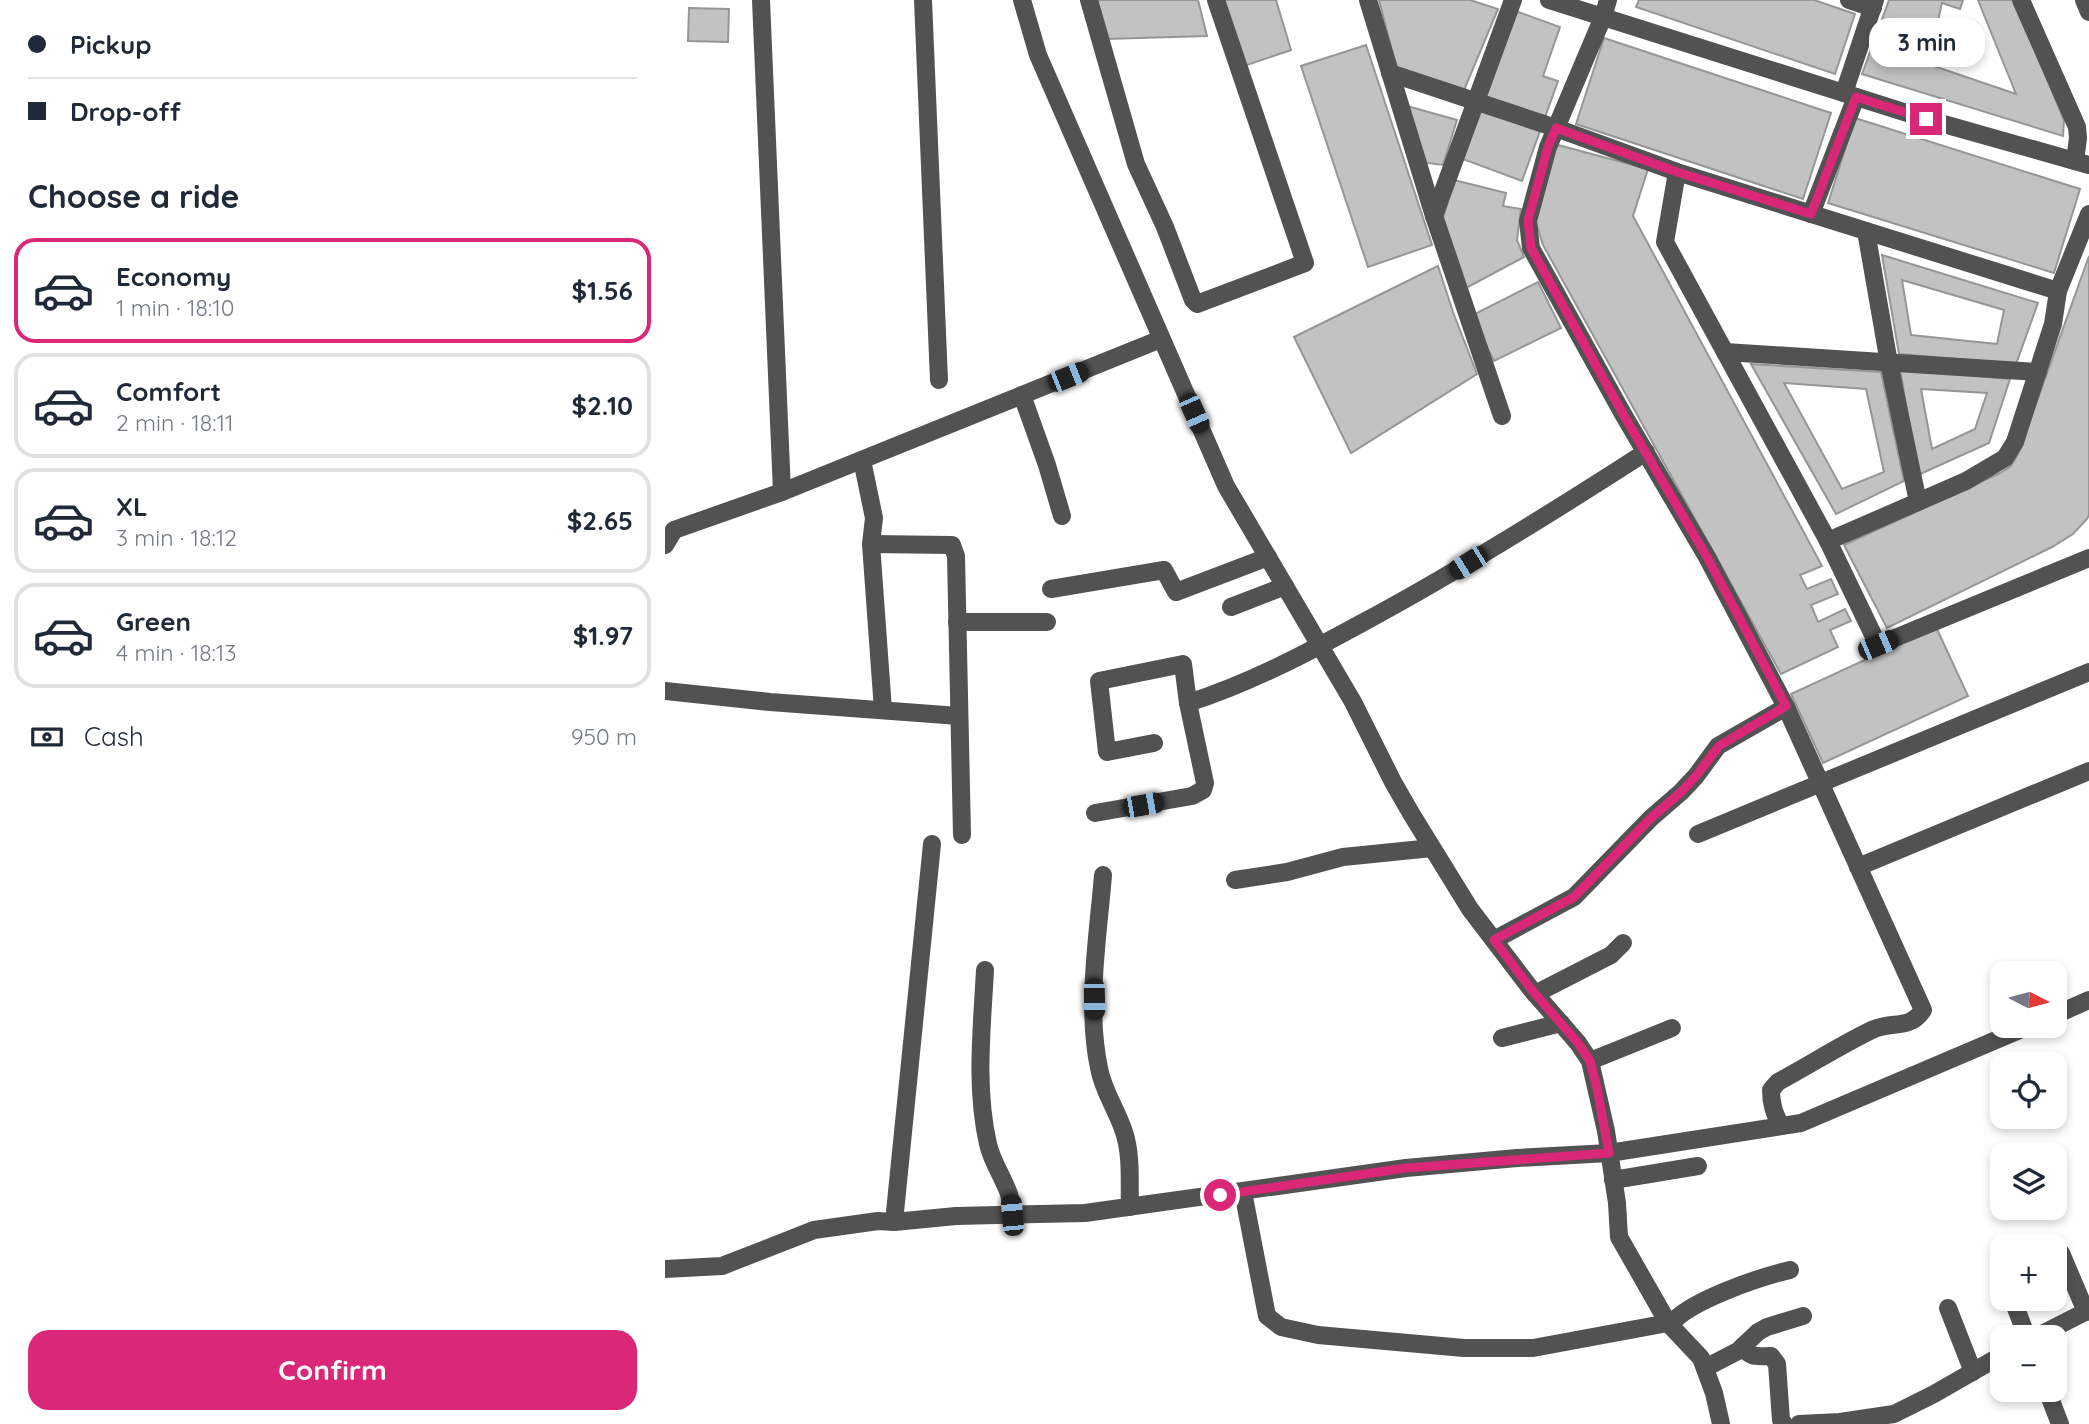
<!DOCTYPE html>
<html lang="en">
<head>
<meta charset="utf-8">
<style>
	body { margin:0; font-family:Quicksand,sans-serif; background:#f2f2f3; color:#1f2937; height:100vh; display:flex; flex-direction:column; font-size:26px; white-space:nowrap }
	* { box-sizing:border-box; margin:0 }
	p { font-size:23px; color:#747a83 }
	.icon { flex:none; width:38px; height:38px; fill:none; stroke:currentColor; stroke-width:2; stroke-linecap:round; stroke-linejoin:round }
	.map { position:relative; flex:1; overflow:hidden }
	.drawer { display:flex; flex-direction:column; background:#fff; width:665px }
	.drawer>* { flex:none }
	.banner { display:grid; align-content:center; height:154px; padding:0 28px; background:#fff }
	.needle { width:46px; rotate:96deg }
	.fabs { position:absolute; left:1325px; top:961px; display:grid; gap:14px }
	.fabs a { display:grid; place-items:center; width:77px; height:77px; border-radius:14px; background:#fff; box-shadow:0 4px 10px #0003; font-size:35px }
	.end { position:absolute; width:32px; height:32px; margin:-16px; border:9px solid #db2777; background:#fff; box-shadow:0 0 0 4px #fff }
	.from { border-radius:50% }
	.bubble { position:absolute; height:49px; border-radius:21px; background:#fff; box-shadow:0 4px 10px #0003; font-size:23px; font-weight:800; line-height:49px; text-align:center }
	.car { position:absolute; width:21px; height:42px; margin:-21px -10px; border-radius:9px; box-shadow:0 0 5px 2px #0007; background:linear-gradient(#222 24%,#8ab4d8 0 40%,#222 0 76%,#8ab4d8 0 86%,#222 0) }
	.banner b { display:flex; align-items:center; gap:24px; height:66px; font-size:26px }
	.banner b+b { border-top:2px solid #e0e1e3 }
	.banner i { width:18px; height:18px; background:#1f2937 }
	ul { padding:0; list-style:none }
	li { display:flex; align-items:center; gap:21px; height:105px; margin:0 14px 10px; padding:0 14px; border:4px solid #e0e1e3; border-radius:21px }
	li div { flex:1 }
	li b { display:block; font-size:26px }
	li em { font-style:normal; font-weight:800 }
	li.current { border-color:#db2777 }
	li>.icon { width:63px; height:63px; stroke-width:1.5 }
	h2 { padding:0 28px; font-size:32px; line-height:84px }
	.pay { display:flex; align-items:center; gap:18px; height:77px; padding:0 28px; font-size:26px }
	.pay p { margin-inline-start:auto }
	.action { display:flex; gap:14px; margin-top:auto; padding:14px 28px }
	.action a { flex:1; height:80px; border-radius:21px; background:#db2777; color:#fff; font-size:28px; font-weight:800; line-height:80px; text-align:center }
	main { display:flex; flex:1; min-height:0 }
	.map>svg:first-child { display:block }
</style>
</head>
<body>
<main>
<section class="drawer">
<div class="banner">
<b><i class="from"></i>Pickup</b>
<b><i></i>Drop-off</b>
</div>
<h2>Choose a ride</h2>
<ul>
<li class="current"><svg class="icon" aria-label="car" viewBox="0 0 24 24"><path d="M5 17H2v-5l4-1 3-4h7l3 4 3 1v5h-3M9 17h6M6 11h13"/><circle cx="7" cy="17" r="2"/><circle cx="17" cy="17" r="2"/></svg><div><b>Economy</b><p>1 min · 18:10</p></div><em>$1.56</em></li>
<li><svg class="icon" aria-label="car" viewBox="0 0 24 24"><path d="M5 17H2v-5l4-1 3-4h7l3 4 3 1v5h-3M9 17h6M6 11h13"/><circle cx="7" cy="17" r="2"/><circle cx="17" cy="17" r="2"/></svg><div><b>Comfort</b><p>2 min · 18:11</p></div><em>$2.10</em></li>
<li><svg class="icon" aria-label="car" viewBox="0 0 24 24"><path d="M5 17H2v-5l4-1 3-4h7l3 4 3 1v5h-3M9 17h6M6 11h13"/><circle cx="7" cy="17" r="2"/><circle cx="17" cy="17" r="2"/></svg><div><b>XL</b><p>3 min · 18:12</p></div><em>$2.65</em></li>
<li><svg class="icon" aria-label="car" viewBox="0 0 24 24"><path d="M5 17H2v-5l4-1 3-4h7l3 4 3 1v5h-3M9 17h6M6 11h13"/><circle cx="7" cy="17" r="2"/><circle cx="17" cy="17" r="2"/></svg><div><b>Green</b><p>4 min · 18:13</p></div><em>$1.97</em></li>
</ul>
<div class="pay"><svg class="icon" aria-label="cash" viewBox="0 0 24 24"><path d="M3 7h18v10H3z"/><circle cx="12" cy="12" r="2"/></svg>Cash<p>950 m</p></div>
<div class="action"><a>Confirm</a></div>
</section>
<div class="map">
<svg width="1424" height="1424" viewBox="0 0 1424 1424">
	<rect width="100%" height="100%" fill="#fff"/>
	<g fill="#c2c2c2" stroke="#969696" stroke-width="2" fill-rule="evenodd">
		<polygon points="430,0 533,0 542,36 441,39"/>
		<polygon points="555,0 611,0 626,50 576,67"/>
		<polygon points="714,0 805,0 833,9 797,95 733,74"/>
		<polygon points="974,0 1149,0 1190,14 1170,74 971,7"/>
		<polygon points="1224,0 1298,0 1295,9 1277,3 1263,64 1351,94 1313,0 1349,0 1399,120 1398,136 1197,74"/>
		<polygon points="24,8 64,9 63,42 23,41"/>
		<polygon points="848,10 895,27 878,76 893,81 857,181 795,158"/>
		<polygon points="939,38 1166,113 1138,199 911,124"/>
		<polygon points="701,45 767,245 703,267 636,66"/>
		<polygon points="742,106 792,120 778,165 756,162"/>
		<polygon points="1190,118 1415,189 1389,273 1163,203"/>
		<polygon points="893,145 983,169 968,216 1157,566 1135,575 1142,589 1166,579 1173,594 1146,605 1153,622 1180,609 1186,621 1165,630 1173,647 1116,674 878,245 870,219 876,179"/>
		<polygon points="789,180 841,193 838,206 856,209 852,240 859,257 801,288 778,218"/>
		<path d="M1217 255 1373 303 1351 364 1234 354ZM1237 280 1339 310 1332 344 1246 335Z"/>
		<polygon points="1424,256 1424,515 1422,519 1408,534 1387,547 1222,628 1179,545 1335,473 1346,466 1353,454"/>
		<polygon points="773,266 788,312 812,374 686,453 629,337"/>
		<polygon points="873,282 896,328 829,361 806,316"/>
		<path d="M1086 364 1216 372 1239 481 1171 514ZM1119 383 1201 389 1219 472 1177 489Z"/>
		<path d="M1235 369 1345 379 1324 443 1253 475ZM1256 389 1322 393 1310 429 1267 449Z"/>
		<polygon points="1271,627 1303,696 1158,763 1126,694"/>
	</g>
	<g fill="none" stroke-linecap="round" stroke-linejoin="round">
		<g stroke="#525252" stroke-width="18">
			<polyline points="96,0 117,492"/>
			<polyline points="258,0 274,380"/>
			<polyline points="357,0 373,55 561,486 688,702 728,782 747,815 805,909 866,989 913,1043 925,1061 941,1131 952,1203 954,1237 1003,1323 1036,1358 1049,1393 1056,1424"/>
			<polyline points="424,0 471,164 500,227 528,300 532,304 640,263 551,0"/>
			<polyline points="703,0 769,216 837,416"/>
			<polyline points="884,0 1261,119 1424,165"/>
			<path d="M943 0 938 17 883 147 863 221 866 248 958 414 1042 557 1121 707 1258 1010C1245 1030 1228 1021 1209 1029 1177 1044 1145 1065 1113 1082L1106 1090C1106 1104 1109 1113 1116 1126"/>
			<polyline points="1184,0 1208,8"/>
			<polyline points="1356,0 1412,127 1413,138 1410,161"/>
			<polyline points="1419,0 1424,12"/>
			<polyline points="725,73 891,128 1012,172 1393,291"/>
			<polyline points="1179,93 1210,0"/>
			<polyline points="1012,172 1000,242 1163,541 1213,645 1424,558"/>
			<polyline points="1146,214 1191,97"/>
			<polyline points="769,216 848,0"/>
			<polyline points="1201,231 1224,363 1253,502"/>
			<polyline points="1060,352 1373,372"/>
			<polyline points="357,395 382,465 397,516"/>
			<polyline points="197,460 209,518 206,544 218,710"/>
			<polyline points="1163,541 1301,481 1340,458 1350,442 1388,324 1393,291 1424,214"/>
			<polyline points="206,544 287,545 291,556 297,835"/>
			<polyline points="0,545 9,530 117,492 496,339"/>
			<polyline points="386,589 499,570 511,592 603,557"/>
			<polyline points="566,607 620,586"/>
			<polyline points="292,622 382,622"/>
			<polyline points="0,691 105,702 294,716"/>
			<path d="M523 703C583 684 642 653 697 623 794 571 888 512 981 452"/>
			<polyline points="430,813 527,796 538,790 540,783 523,703 518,664 434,681 442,752 489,743"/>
			<polyline points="1033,834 1424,672"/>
			<polyline points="1193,867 1424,771"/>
			<path d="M438 875C433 937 421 1006 434 1068 438 1091 452 1110 459 1132 467 1156 464 1183 465 1207"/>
			<polyline points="570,880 622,872 678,857 767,848"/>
			<polyline points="829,940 909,897 986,818 1016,792 1031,776 1053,746 1121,707"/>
			<path d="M320 970C317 1028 310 1087 323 1144 327 1162 338 1177 344 1194 346 1201 346 1208 347 1215"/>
			<polyline points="870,994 946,955 958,943"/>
			<polyline points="1390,1015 1424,1000"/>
			<polyline points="837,1038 896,1023"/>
			<polyline points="925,1061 1007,1028"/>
			<polyline points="948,1180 1033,1166"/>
			<polyline points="578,1192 602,1316 616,1327 653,1335 799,1348 868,1348 1003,1323"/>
			<polyline points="229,1222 267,844"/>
			<polyline points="1396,1253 1421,1312"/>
			<polyline points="0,1269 57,1266 149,1230 213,1221 229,1222 291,1216 420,1213 741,1168 852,1158 944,1153 1136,1123 1364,1026"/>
			<polyline points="1347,1298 1362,1337"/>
			<polyline points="1283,1308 1308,1372"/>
			<path d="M1005 1325C1023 1301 1095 1277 1125 1270"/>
			<polyline points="1371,1337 1424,1310"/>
			<path d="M1078 1346C1085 1359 1093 1356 1106 1356L1112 1364 1116 1420 1119 1424"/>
			<polyline points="1040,1368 1073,1351 1093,1332 1102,1327 1138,1316"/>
			<polyline points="1382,1390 1395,1424"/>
			<polyline points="1134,1424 1175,1422 1229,1414 1269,1394 1337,1355"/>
		</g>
	</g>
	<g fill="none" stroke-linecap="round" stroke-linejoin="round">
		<polyline stroke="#db2777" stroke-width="9" points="555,1195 741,1168 944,1153 932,1088 925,1061 913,1043 866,989 829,940 909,897 986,818 1016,792 1031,776 1054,746 1121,706 1042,557 958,414 866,248 863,220 883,147 891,128 1012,172 1146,214 1191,97 1261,119"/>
	</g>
</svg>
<div class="fabs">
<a><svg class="needle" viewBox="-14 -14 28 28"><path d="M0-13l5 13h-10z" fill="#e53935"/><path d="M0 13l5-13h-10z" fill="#747a83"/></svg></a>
<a><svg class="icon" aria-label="locate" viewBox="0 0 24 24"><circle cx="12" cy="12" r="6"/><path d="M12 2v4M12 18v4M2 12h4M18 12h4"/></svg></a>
<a><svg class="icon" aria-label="layers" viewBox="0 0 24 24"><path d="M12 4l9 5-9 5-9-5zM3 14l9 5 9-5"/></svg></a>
<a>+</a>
<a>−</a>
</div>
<i class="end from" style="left:555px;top:1195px"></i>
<i class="end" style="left:1261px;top:119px"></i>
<div class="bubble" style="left:1204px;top:18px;width:116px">3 min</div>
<i class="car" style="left:403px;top:377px;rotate:68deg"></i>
<i class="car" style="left:529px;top:413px;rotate:156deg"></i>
<i class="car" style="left:803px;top:563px;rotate:238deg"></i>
<i class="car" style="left:1213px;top:645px;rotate:67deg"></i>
<i class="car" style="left:478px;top:805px;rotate:80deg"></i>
<i class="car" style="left:429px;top:999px;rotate:179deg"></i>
<i class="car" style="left:347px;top:1215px;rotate:355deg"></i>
</div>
</main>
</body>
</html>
